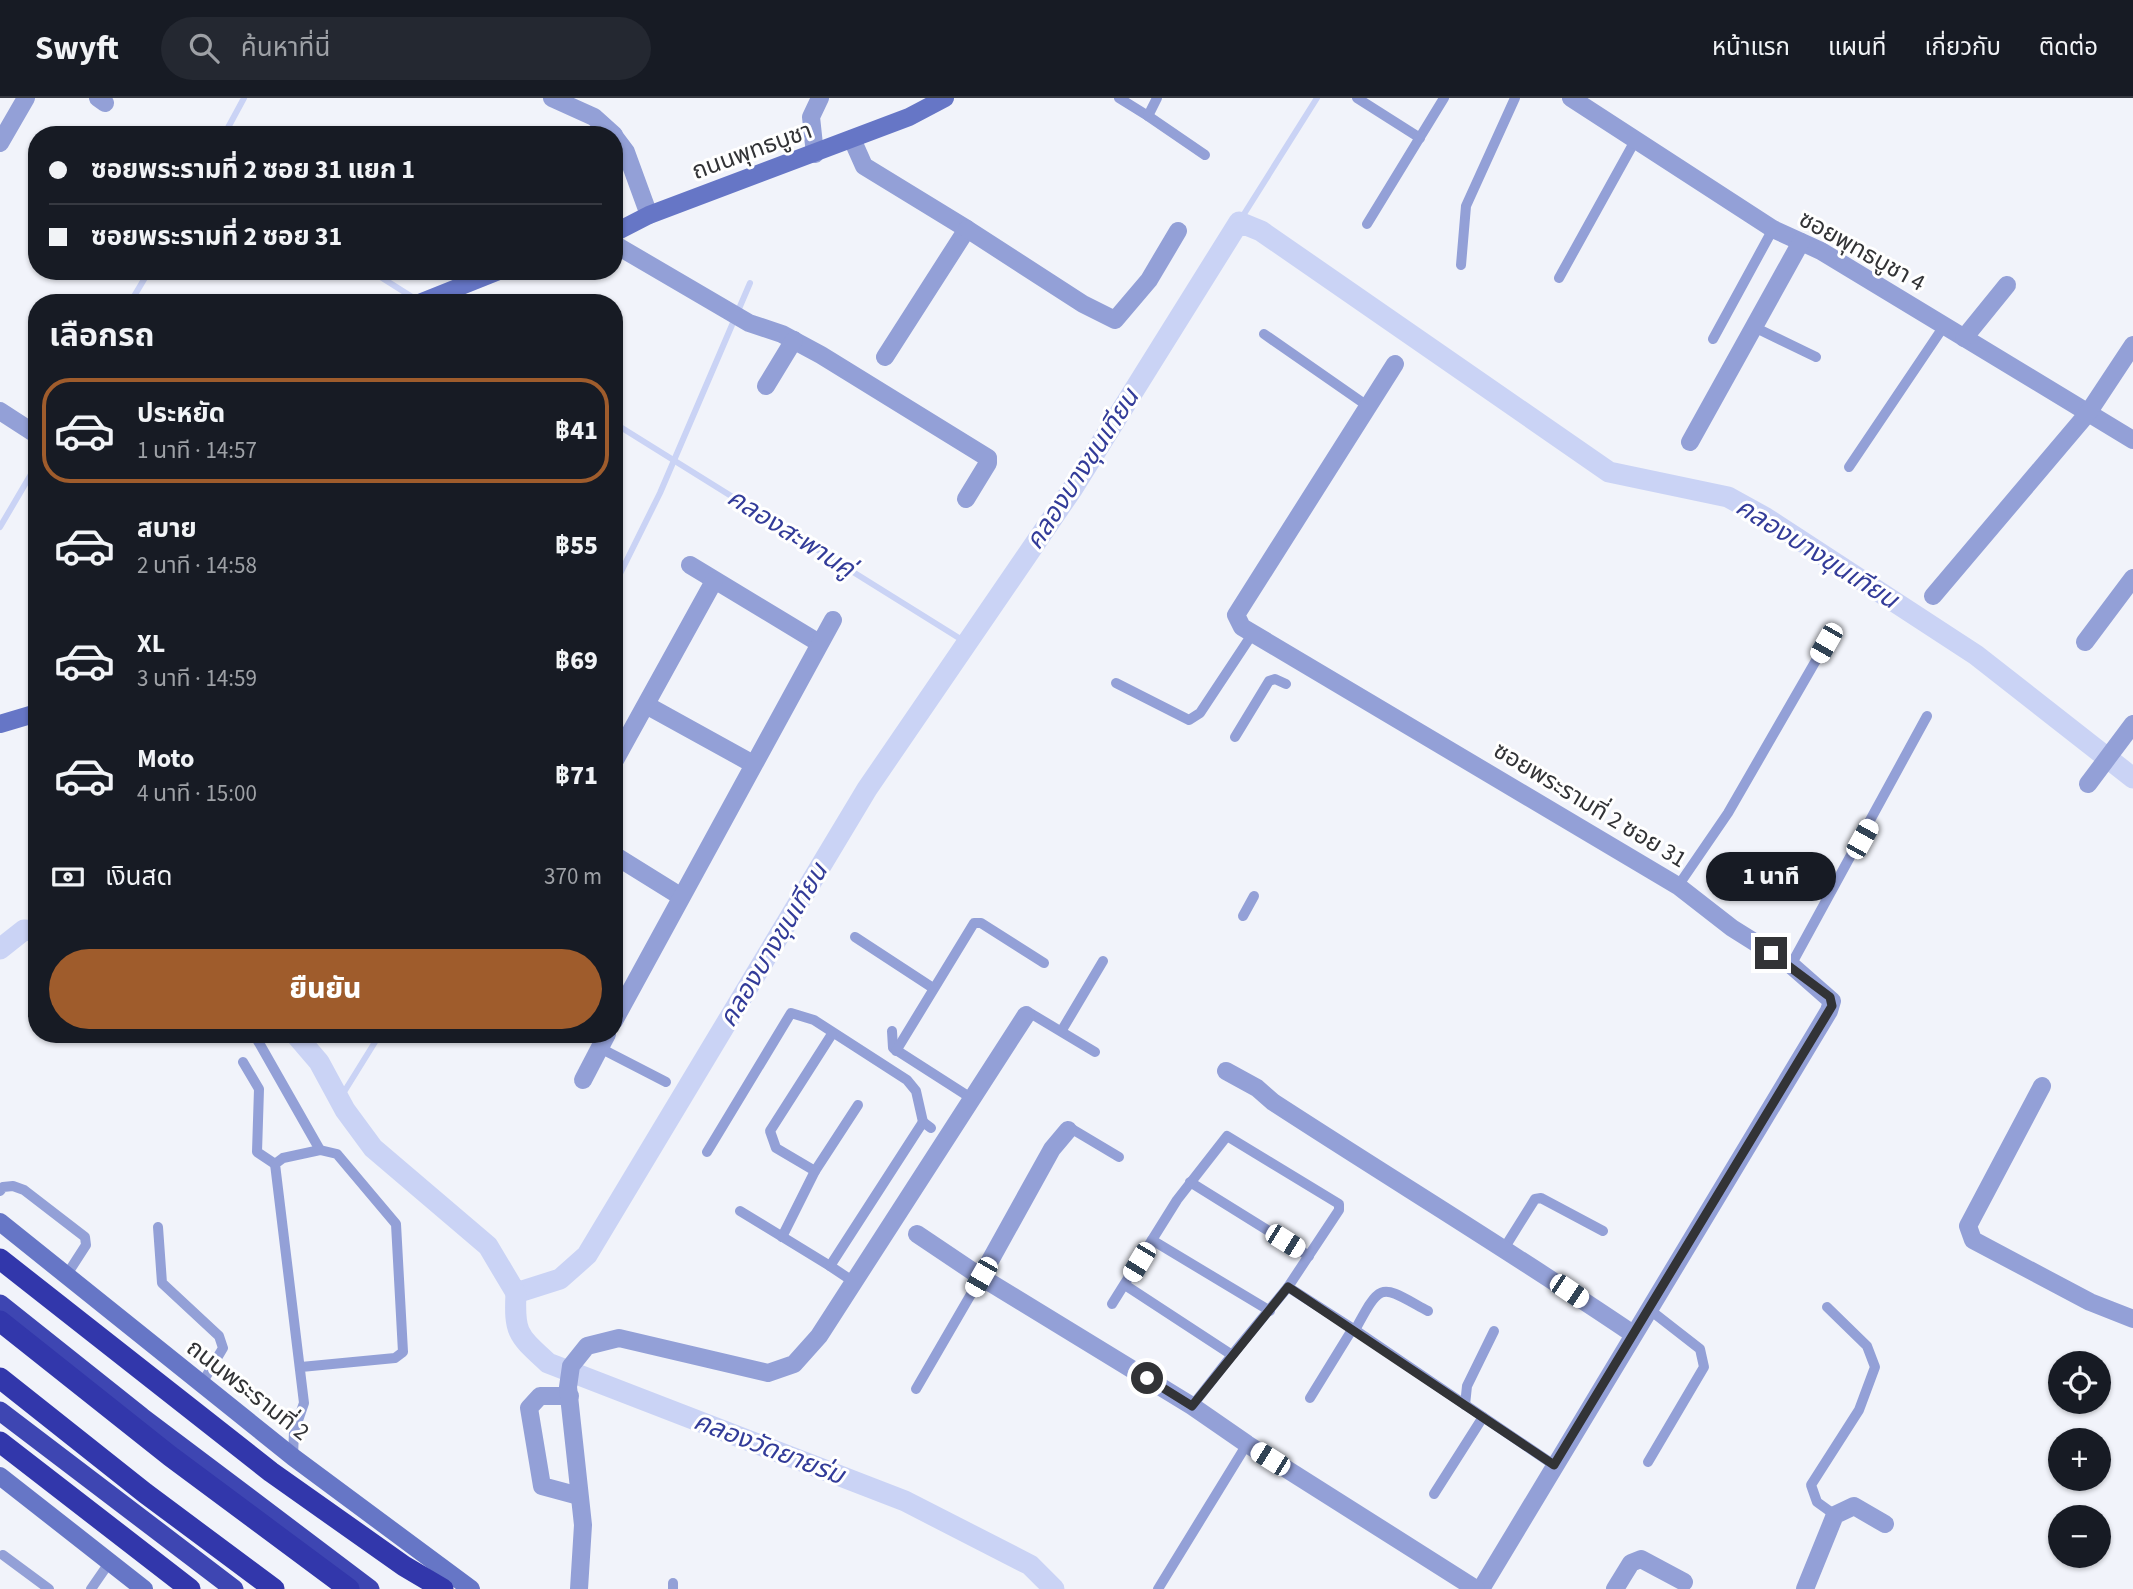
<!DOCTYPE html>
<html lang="th">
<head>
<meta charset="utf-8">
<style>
	body { margin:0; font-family:"Source Sans 3","Noto Sans Thai",sans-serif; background:#242831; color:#f1f3f6; height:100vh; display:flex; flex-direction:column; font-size:26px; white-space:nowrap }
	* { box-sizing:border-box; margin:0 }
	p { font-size:23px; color:#9ea1a6 }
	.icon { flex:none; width:38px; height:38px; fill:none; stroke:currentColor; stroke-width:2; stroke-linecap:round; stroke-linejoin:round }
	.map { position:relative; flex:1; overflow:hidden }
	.panel { position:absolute; left:28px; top:196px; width:595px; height:749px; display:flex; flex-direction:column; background:#171b24; border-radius:28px; box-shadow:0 2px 5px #0004 }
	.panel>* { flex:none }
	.banner { position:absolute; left:28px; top:28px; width:595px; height:154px; border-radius:28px; box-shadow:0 2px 5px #0004; display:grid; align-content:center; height:154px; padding:0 21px; background:#171b24 }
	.controls { position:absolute; left:2048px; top:1253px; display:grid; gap:14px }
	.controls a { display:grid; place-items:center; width:63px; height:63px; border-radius:50%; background:#171b24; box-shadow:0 2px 5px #0004; font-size:35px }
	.end { position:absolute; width:32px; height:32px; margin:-16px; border:9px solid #323336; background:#fff; box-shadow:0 0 0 4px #fff }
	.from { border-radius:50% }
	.bubble { position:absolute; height:49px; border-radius:24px; background:#171b24; box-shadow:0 2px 5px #0004; font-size:23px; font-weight:800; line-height:49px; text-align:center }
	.car { position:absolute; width:21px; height:42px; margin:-21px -10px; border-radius:9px; box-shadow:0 0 5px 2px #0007; background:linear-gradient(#fff 24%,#345 0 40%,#fff 0 76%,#345 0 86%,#fff 0) }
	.banner b { display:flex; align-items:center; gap:24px; height:66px; font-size:26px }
	.banner b+b { border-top:2px solid #363941 }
	.banner i { width:18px; height:18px; background:#f1f3f6 }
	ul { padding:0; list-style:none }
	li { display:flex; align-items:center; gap:21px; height:105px; margin:0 14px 10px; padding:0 7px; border:4px solid transparent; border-radius:28px }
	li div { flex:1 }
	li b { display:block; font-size:26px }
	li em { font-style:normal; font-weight:800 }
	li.current { border-color:#9f5c2c }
	li>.icon { width:63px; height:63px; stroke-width:1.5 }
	h2 { padding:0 21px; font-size:32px; line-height:84px }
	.pay { display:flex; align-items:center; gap:18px; height:77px; padding:0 21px; font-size:26px }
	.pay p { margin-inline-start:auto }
	.button { display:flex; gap:14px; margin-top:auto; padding:14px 21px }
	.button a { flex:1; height:80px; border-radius:42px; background:#9f5c2c; color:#fff; font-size:28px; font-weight:800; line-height:80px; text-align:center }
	header { display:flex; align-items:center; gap:42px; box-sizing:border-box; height:98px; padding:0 35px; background:#171b24; border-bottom:2px solid #363941 }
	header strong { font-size:33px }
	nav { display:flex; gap:38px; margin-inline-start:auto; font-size:24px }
	.search { width:490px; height:63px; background:#242831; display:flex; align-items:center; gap:18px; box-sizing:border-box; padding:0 24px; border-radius:38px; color:#9ea1a6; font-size:26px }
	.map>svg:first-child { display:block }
</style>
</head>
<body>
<header>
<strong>Swyft</strong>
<div class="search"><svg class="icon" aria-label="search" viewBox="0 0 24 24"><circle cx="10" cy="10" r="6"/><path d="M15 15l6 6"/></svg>ค้นหาที่นี่</div>
<nav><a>หน้าแรก</a><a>แผนที่</a><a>เกี่ยวกับ</a><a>ติดต่อ</a></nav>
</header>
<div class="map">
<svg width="2133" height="1491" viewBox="0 0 2133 1491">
	<rect width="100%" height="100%" fill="#f1f3fa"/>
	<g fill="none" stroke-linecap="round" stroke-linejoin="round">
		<g stroke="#cad3f5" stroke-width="6">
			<polyline points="224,37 244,0"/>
			<polyline points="1239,124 1317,0"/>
			<polyline points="371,173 417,202"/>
			<polyline points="130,205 149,173"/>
			<polyline points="614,325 967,545"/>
			<polyline points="0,429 37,366"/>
			<polyline points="614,488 660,395 750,185"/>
			<polyline points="339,1002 380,936"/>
		</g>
		<g stroke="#cad3f5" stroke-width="21">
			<polyline points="0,851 24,832 37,833"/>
			<polyline points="295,936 319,964 345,1012 373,1050 488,1148 516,1195 560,1181 587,1157 867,691 1073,390 1239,124 1261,133 1609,374 1728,399 1766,420 1976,557 2133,680"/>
			<path d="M516 1195C514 1236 518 1237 548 1265L905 1403 1030 1467 1054 1491"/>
		</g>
		<g stroke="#93a0d7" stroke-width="10">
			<polyline points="1119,0 1148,18 1157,0"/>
			<polyline points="1357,0 1420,40"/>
			<polyline points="1148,18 1205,57"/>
			<polyline points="1367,126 1444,0"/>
			<polyline points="1461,167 1466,108 1515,0"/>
			<polyline points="1559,180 1636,41"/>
			<polyline points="1754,229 1816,259"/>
			<polyline points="1264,236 1369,309"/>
			<polyline points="1713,241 1773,131"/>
			<polyline points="1849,369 1944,228"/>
			<polyline points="1116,585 1189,622 1200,615 1253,535"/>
			<polyline points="1235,639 1269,583 1275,581 1286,586"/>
			<polyline points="1678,788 1728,715 1826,545"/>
			<polyline points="1243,818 1254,798"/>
			<polyline points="855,839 933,890"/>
			<polyline points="1791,867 1927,618"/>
			<polyline points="1026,917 1030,915 1095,954"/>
			<polyline points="1062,932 1103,863"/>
			<polyline points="892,933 893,950 971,1000"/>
			<polyline points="254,936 320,1052"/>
			<polyline points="600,950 666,984"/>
			<polyline points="896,953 974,825 981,825 1044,865"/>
			<polyline points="243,964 259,991 257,1054 275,1066"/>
			<polyline points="1068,1032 1072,1031 1119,1059"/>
			<polyline points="707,1054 791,915 814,922 907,982 916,993 923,1024"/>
			<polyline points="815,1073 858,1007"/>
			<polyline points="1190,1084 1309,1158"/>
			<polyline points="0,1093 3,1089 13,1088 24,1092 85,1139 86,1147 66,1178"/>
			<polyline points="740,1113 830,1168 923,1024 931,1030"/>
			<polyline points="158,1129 162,1185 219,1238 223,1250 201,1287"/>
			<polyline points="782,1139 815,1073 776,1050 770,1033 832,936"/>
			<polyline points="1152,1142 1270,1213"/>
			<polyline points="1505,1149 1535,1101 1541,1100 1603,1133"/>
			<polyline points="830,1168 854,1184"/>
			<path d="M1125 1187 1232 1257 1288 1189 1355 1232C1382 1182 1380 1187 1428 1213"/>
			<polyline points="1112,1206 1177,1102 1227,1038 1339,1106 1339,1112 1288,1189"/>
			<polyline points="1827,1209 1867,1248 1875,1269 1859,1312 1811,1387 1817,1404 1835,1417"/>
			<polyline points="916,1291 981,1179"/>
			<polyline points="1310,1300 1350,1235 1355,1232 1554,1367"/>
			<polyline points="1465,1307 1467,1288 1494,1233"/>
			<polyline points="1192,1308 1232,1257"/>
			<polyline points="293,1358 294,1334 304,1305 275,1066 283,1060 320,1052 337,1056 396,1126 403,1254 395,1260 301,1269"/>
			<polyline points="1648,1364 1704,1269 1700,1251 1650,1212"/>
			<polyline points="1434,1396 1483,1319"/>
			<polyline points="3,1457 49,1491"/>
			<polyline points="673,1485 673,1491"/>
			<polyline points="91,1491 109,1465"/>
			<polyline points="1158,1491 1247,1346"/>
		</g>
		<g stroke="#93a0d7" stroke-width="18">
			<polyline points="98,0 105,5"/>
			<polyline points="552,0 594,19 614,37"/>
			<polyline points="1571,0 1773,131 1821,153 2133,342"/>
			<polyline points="614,38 626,54 649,117"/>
			<polyline points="852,41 864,68 967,131 885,259"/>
			<polyline points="0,45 26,0"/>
			<polyline points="815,56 811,19 820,0"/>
			<polyline points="967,131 1083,206 1115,222 1149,182 1178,133"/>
			<polyline points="614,146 749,225 782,236 821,257 988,360 988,365 966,401"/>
			<polyline points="1964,240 2007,187"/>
			<polyline points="1395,266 1236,517 1242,529 1678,788 1732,830 1791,867 1832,903 1829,913 1481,1491"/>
			<polyline points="766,288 794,242"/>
			<polyline points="0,313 37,337"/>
			<polyline points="1690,344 1801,144"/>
			<polyline points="690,467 819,545"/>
			<polyline points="1933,498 2088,315 2133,247"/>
			<polyline points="2085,544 2133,480"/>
			<polyline points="648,608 753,666"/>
			<polyline points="614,664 714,483"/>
			<polyline points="2088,686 2133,626"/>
			<polyline points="614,757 680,798"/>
			<polyline points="614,923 833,522"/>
			<path d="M1226 973 1257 990 1273 1004C1393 1082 1515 1156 1633 1236"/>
			<polyline points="583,982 607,936"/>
			<polyline points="2042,988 1968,1128 1973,1142 2090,1204 2133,1221"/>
			<polyline points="1068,1032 1052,1051 981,1179 1192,1308 1247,1346 1476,1491"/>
			<polyline points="917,1136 981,1179"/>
			<polyline points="570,1298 540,1298 529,1310 542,1388 579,1398"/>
			<polyline points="579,1491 583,1427 568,1289 571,1268 587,1248 619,1240 768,1275 794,1266 819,1238 1026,917"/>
			<polyline points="1615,1491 1631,1465 1641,1461 1684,1484"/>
			<polyline points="1805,1491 1835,1417 1854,1408 1885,1426"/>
		</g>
		<g stroke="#6676c6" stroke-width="18">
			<polyline points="614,135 649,117 909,19 945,0"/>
			<polyline points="419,205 499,173"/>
			<polyline points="0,626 37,615"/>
			<polyline points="0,1124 293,1359 471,1491"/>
			<polyline points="0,1378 144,1491"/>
		</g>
		<g stroke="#3e46b2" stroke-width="19">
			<polyline points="0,1206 142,1319 370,1491"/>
			<polyline points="0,1313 234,1491"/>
		</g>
		<g stroke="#3237ab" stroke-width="21">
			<polyline points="0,1161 271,1374 404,1468 443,1491"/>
			<polyline points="0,1223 170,1358 349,1491"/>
			<polyline points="0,1280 145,1395 274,1491"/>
			<polyline points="0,1344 190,1491"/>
		</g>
	</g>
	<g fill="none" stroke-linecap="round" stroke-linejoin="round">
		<polyline stroke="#323336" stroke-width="9" points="1147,1280 1192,1308 1288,1189 1554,1367 1832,908 1830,899 1771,855"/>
	</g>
	<g text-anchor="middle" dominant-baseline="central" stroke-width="6" stroke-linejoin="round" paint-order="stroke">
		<g font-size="24" fill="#323336" stroke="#fff">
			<text transform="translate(752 53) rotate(-20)">ถนนพุทธบูชา</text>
			<text transform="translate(1862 153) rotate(29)">ซอยพุทธบูชา 4</text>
			<text transform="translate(1590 707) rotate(31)">ซอยพระรามที่ 2 ซอย 31</text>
			<text transform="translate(248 1292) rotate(38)">ถนนพระรามที่ 2</text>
		</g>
		<g font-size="26" font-style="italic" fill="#333c99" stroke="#fff">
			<text transform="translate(1082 371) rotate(-57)">คลองบางขุนเทียน</text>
			<text transform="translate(791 435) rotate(32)">คลองสะพานคู่</text>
			<text transform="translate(1817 455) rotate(32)">คลองบางขุนเทียน</text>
			<text transform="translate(773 847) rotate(-59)">คลองบางขุนเทียน</text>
			<text transform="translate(769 1350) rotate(21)">คลองวัดยายร่ม</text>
		</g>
	</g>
</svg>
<div class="controls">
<a><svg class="icon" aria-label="locate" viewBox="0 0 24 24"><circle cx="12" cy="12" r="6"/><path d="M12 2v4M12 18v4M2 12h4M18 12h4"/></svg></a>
<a>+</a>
<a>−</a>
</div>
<i class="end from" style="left:1147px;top:1280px"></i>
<i class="end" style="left:1771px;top:855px"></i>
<div class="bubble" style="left:1706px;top:754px;width:130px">1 นาที</div>
<i class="car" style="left:1826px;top:545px;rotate:210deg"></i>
<i class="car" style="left:1862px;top:741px;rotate:29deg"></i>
<i class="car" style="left:1285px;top:1143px;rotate:122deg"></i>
<i class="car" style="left:1139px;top:1164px;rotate:211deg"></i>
<i class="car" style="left:981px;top:1179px;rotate:210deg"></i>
<i class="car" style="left:1569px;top:1193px;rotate:124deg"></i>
<i class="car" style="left:1270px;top:1361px;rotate:302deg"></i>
<div class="banner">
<b><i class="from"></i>ซอยพระรามที่ 2 ซอย 31 แยก 1</b>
<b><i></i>ซอยพระรามที่ 2 ซอย 31</b>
</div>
<section class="panel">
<h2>เลือกรถ</h2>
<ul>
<li class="current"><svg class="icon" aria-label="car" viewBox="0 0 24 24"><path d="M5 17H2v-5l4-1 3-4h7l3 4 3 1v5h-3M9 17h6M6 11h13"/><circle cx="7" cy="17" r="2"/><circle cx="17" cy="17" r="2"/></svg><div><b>ประหยัด</b><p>1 นาที · 14:57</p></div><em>฿41</em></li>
<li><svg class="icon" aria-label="car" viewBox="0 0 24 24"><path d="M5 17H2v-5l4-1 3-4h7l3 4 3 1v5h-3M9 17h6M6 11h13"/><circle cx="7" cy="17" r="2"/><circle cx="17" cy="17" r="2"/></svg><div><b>สบาย</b><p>2 นาที · 14:58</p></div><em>฿55</em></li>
<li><svg class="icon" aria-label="car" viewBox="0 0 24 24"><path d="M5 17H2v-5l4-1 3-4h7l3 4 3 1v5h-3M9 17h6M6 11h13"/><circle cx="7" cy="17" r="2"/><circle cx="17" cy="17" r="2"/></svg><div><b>XL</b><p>3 นาที · 14:59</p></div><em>฿69</em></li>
<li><svg class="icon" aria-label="car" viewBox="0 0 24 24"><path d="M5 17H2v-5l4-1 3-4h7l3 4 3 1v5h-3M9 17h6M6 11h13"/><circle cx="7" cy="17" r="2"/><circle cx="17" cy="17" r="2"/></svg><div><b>Moto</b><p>4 นาที · 15:00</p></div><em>฿71</em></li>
</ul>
<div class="pay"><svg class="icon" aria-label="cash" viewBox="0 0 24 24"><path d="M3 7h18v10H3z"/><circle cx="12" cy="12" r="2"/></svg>เงินสด<p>370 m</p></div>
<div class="button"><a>ยืนยัน</a></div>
</section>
</div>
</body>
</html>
